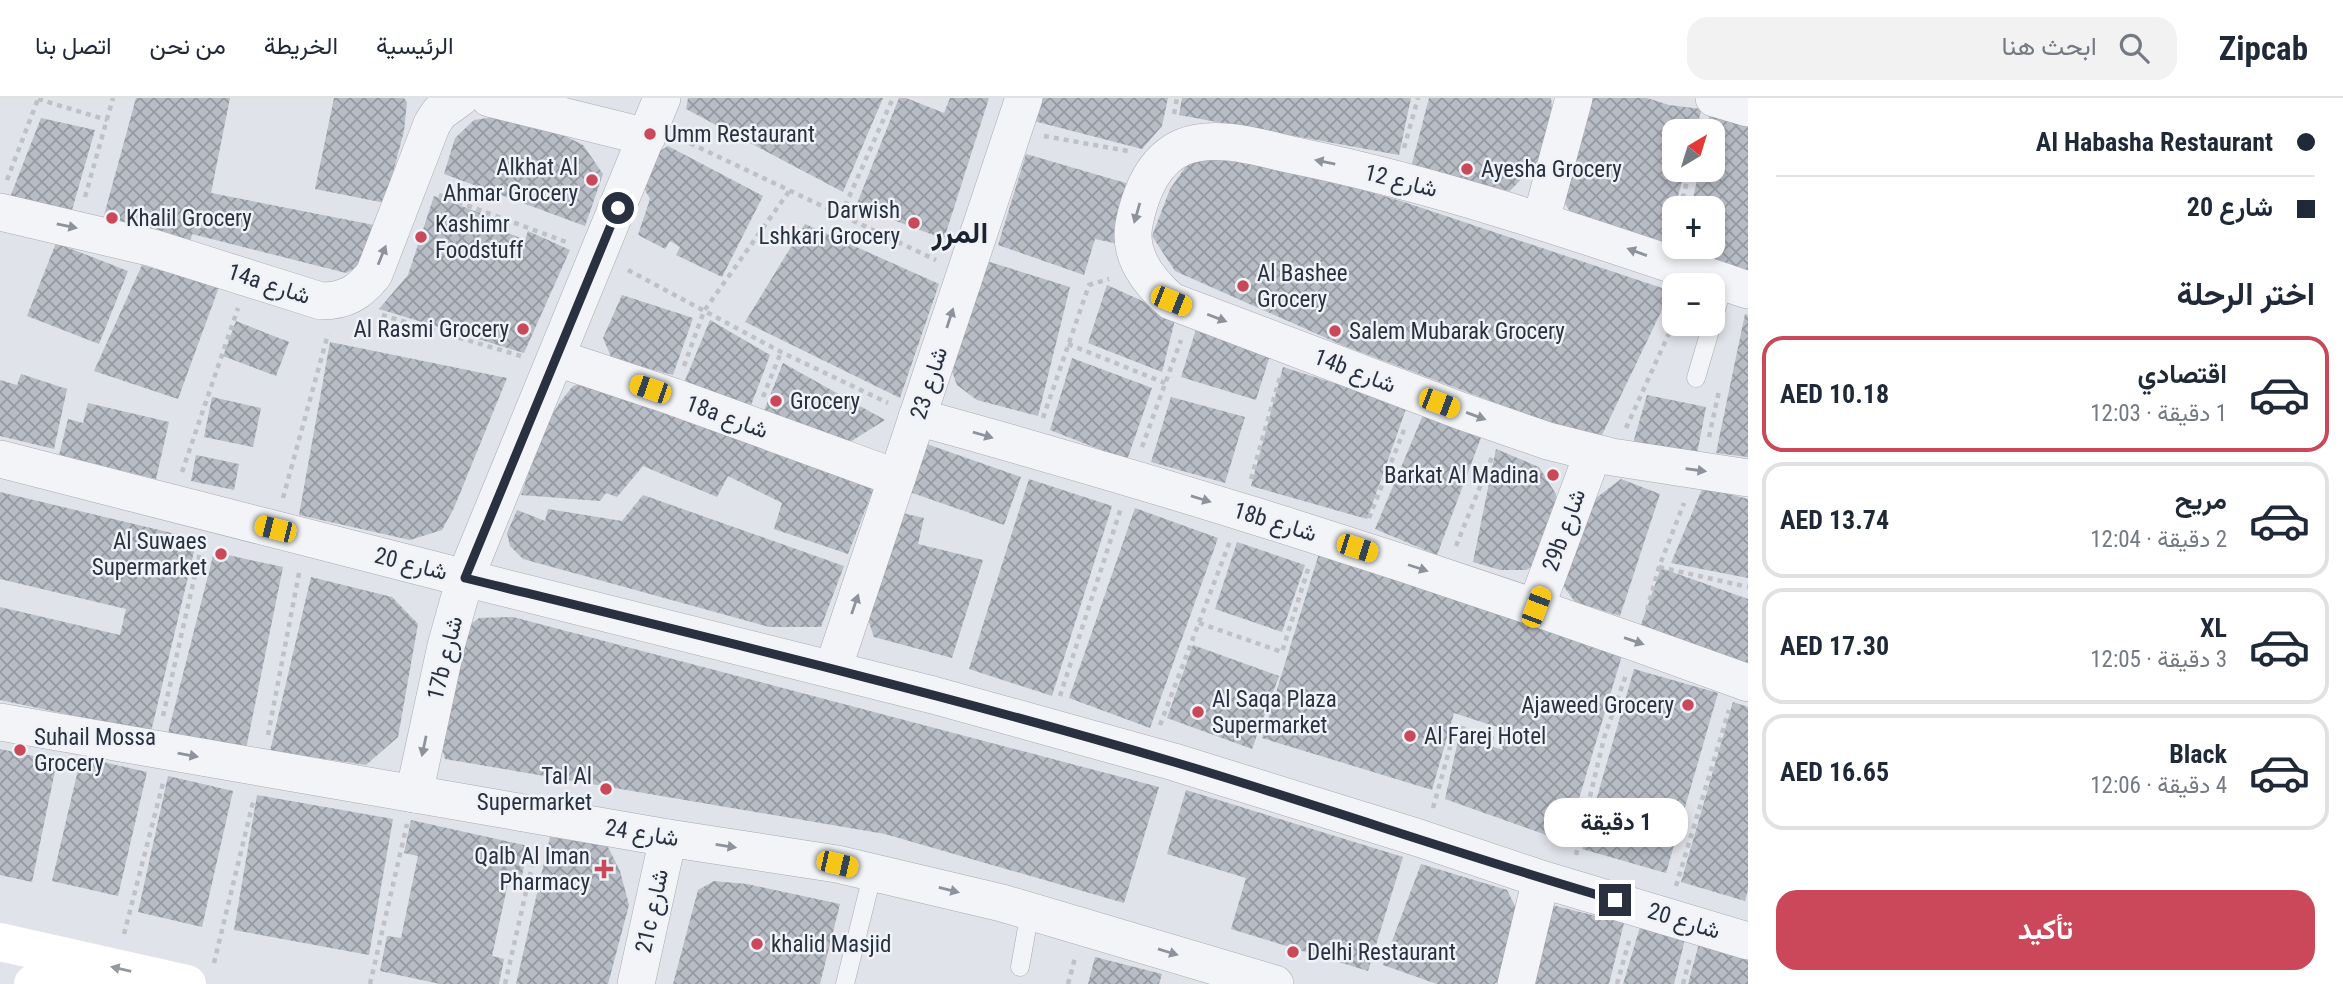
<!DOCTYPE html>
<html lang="ar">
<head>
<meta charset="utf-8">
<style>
	body { margin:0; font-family:"Roboto Condensed",Vazirmatn,sans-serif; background:#f2f2f3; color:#1f2937; direction:rtl; height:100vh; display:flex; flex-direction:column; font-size:26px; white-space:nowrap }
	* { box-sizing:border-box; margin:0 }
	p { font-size:23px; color:#747a83 }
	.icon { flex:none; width:38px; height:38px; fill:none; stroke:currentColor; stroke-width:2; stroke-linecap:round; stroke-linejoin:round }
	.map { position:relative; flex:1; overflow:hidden; direction:ltr }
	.panel { display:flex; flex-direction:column; background:#fff; width:595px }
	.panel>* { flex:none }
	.banner { display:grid; align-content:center; height:154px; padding:0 28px; background:#fff }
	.needle { width:46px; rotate:38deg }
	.tools { position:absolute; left:1662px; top:21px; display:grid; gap:14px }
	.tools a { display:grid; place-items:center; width:63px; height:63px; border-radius:14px; background:#fff; box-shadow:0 4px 10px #0003; font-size:35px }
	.end { position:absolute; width:32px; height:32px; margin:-16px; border:9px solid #293140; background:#fff; box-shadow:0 0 0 4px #fff }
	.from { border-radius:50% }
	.bubble { position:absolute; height:49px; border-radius:21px; background:#fff; box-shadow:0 4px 10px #0003; font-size:23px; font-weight:700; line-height:49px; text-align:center; direction:rtl }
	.car { position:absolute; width:21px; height:42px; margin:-21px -10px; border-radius:9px; box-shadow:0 0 5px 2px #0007; background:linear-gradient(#f5c518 24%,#345 0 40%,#f5c518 0 76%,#345 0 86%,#f5c518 0) }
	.banner b { display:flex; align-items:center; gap:24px; height:66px; font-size:26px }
	.banner b+b { border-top:2px solid #e0e1e3 }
	.banner i { width:18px; height:18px; background:#1f2937 }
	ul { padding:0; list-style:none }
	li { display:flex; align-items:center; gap:21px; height:116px; margin:0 14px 10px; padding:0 14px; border:4px solid #e0e1e3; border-radius:21px }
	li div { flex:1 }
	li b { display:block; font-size:26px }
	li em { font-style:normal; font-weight:700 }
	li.active { border-color:#cb475a }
	li>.icon { width:63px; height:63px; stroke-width:1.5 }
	h2 { padding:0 28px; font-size:32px; line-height:84px }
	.primary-button { display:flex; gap:14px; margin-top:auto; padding:14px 28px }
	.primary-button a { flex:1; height:80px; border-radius:21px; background:#cb475a; color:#fff; font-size:28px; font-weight:700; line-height:80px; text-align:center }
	header { display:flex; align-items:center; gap:42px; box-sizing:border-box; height:98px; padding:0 35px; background:#fff; border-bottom:2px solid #e0e1e3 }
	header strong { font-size:33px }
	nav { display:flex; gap:38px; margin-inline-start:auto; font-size:24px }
	.search { width:490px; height:63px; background:#f2f2f3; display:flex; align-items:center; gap:18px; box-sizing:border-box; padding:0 24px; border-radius:21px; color:#747a83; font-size:26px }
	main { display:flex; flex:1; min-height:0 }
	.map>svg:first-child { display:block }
</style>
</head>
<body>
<header>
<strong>Zipcab</strong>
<div class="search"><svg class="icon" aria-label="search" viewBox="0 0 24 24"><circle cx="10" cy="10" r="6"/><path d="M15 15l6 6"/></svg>ابحث هنا</div>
<nav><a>الرئيسية</a><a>الخريطة</a><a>من نحن</a><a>اتصل بنا</a></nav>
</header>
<main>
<section class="panel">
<div class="banner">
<b><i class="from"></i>Al Habasha Restaurant</b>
<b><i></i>شارع 20</b>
</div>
<h2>اختر الرحلة</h2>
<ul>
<li class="active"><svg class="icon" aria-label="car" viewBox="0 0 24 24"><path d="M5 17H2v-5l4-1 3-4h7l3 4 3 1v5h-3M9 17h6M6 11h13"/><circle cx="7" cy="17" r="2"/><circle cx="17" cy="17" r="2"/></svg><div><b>اقتصادي</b><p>1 دقيقة · 12:03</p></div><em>AED 10.18</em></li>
<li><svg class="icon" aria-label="car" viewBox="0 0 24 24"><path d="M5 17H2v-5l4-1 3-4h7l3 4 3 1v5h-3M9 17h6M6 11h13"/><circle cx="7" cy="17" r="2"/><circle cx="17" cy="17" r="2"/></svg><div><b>مريح</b><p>2 دقيقة · 12:04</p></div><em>AED 13.74</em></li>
<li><svg class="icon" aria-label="car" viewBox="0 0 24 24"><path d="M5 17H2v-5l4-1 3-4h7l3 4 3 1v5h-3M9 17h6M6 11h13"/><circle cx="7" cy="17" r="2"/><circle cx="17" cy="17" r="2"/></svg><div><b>XL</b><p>3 دقيقة · 12:05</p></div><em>AED 17.30</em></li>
<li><svg class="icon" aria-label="car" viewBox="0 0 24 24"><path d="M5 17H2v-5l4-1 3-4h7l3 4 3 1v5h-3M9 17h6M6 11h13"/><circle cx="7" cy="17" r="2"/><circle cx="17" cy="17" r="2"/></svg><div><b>Black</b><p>4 دقيقة · 12:06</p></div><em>AED 16.65</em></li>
</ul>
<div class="primary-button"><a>تأكيد</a></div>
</section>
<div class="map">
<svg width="1748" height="886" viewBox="0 0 1748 886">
	<defs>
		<pattern id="building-cross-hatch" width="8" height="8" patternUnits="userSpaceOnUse" patternTransform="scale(1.75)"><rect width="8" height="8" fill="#b7bcc5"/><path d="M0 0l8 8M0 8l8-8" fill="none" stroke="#9599a1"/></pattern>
	</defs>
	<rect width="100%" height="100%" fill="#e0e3e9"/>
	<g fill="url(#building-cross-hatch)">
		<polygon points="136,0 230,0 211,95 384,129 369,163 346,175 192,136 190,145 103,121"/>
		<polygon points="334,0 404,0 407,4 404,33 385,105 315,91"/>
		<polygon points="688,0 883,0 843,94 686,11"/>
		<polygon points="899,0 906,0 944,15 950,0 989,0 944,141 856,108"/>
		<polygon points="1033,0 1168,0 1162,28 1142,51 1026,21"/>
		<polygon points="1182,0 1411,0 1399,57 1179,17"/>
		<polygon points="1429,0 1551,0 1552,9 1542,59 1510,93 1410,73"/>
		<polygon points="1588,0 1647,0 1669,7 1702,11 1695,33 1675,33 1675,72 1685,72 1663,154 1576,123 1559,96"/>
		<polygon points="1711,11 1748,18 1748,177 1681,161 1683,149 1713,149 1713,110 1691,110 1699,72 1713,72 1713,33 1706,33"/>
		<polygon points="501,18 543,27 583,47 603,76 585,128 444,76 455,40 474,22"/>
		<polygon points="41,20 95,32 70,119 7,107"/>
		<polygon points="668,48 763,98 722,179 676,157 680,149 670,143 665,151 638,137 650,101 644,90 652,58"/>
		<polygon points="1236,55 1401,103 1671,193 1600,341 1560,329 1342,247 1175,173 1152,138 1170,91 1191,61"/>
		<polygon points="1026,56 1136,88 1119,146 1095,141 1084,177 998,147"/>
		<polygon points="434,98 494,120 491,128 525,142 528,133 570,152 524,255 379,211 408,177"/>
		<polygon points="805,126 939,186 900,300 745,224"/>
		<polygon points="56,145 128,173 99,246 27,218"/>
		<polygon points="980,161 1070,189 1038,318 977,302 957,287 950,268"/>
		<polygon points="142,167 219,189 178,301 94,273"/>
		<polygon points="1107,187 1176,218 1162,274 1088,245"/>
		<polygon points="622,197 693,220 673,277 612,261 603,240"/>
		<polygon points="1745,216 1748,217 1748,359 1716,355"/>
		<polygon points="710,222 770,257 750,310 684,285"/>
		<polygon points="236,223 289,244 276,278 223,258"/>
		<polygon points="1197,228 1272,251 1256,302 1181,279"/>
		<polygon points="330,244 507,280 454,410 442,432 410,442 299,417"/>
		<polygon points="1072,260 1152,290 1127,362 1050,332"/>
		<polygon points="783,265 885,322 850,344 764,313"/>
		<polygon points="1283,269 1407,308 1367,421 1251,388"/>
		<polygon points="21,276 67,291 54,351 0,338 0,282 17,287"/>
		<polygon points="597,280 875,387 848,456 774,431 782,405 728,378 717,399 643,368 617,399 606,395 600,403 521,397 543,332 560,304 573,288"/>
		<polygon points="1647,297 1706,309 1696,361 1633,345"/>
		<polygon points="212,299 261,310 253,349 204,339"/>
		<polygon points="1171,299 1245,319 1225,385 1151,364"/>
		<polygon points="88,305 169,324 156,381 59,357 68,321 83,325"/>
		<polygon points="1423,317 1482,337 1437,457 1375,431"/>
		<polygon points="921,344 1021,379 1004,427 904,392"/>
		<polygon points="1496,351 1539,369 1556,396 1559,422 1545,462 1526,472 1500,472 1473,464"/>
		<polygon points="196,357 239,366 234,392 191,383"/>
		<polygon points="1029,381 1112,408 1052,598 969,571"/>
		<polygon points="1621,381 1660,396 1620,518 1575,504 1555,477 1588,406"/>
		<polygon points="1703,389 1748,401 1748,480 1671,465"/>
		<polygon points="0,394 197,441 151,634 0,602 0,509 120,537 126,511 0,481"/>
		<polygon points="643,397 844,468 821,529 769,529 523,461 510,448 507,435 517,412 545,423 548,411 622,423"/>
		<polygon points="1135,410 1218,440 1150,630 1069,600"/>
		<polygon points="898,414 924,420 918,446 983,462 952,560 874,539 864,510"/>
		<polygon points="1237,444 1305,467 1282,534 1215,511"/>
		<polygon points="1321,449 1623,554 1566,744 1445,701 1459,638 1503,652 1497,629 1454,615 1432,692 1262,640"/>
		<polygon points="214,454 283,469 246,651 168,635"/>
		<polygon points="1661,470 1748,501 1748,572 1639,532"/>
		<polygon points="311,479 392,499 418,526 398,639 366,667 270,653"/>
		<polygon points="513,519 1159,689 1124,805 885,736 445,661 441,647 461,533 479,520"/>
		<polygon points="1193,547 1279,578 1252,651 1167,620"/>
		<polygon points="1634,571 1718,595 1666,775 1582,751"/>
		<polygon points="1733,604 1748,609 1748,792 1745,803 1681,784"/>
		<polygon points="0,651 57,663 32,784 0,777"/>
		<polygon points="81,659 147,674 118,798 52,783"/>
		<polygon points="168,678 233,693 202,829 138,814"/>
		<polygon points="1186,692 1403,759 1368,873 1231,831 1246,780 1167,756"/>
		<polygon points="257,697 393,721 369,857 234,832"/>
		<polygon points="411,722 528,748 522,778 510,776 492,858 504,861 499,886 440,886 380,873 387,838 401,840 418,758 404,755"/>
		<polygon points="550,739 607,747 620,773 629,807 608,886 516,886"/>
		<polygon points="1421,766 1507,792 1526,830 1507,878 1494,886 1437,886 1383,867"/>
		<polygon points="714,783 747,786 840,806 820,886 673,886 698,792"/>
		<polygon points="1552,807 1624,825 1609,886 1528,886"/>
		<polygon points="1640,829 1685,841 1674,886 1623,886"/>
		<polygon points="1701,838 1748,852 1748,886 1688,886"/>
		<polygon points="1095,859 1162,876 1159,886 1088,886"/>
	</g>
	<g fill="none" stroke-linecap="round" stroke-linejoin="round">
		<defs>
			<g id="lane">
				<polyline points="1713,222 1724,184"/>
				<polyline points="1696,280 1712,226"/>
				<polyline points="1020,869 1030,813"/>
				<polyline points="845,886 873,774"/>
			</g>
			<g id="street">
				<polyline points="489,0 647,39"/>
				<polyline points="1714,0 1748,10"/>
				<path d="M0 114 153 150 321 203C345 203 359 195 374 176L432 26 439 15 460 0"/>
				<polyline points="1541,122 1574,0"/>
				<path d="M1748 192C1599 142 1452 90 1297 58 1263 51 1217 35 1183 49 1153 62 1140 96 1134 126 1128 158 1149 184 1171 203L1461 313 1548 343 1612 359 1748 380"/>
				<polyline points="557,260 674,299 897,380"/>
				<path d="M917 319C1198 396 1475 485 1748 585"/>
				<polyline points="0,361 465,480 933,597 1174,664 1419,740 1541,781 1748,843"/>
				<polyline points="1536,509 1593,355"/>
				<polyline points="833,571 1024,0"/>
				<polyline points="0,624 668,740 837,766 1002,805 1275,886"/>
				<polyline points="414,696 446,548 465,480 662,0"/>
				<polyline points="636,886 668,740"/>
				<polyline points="1516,886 1541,781"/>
			</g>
		</defs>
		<use href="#lane" stroke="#a5aab3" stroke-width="19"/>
		<use href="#street" stroke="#a5aab3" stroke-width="38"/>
		<g stroke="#bec1c7" stroke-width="4.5" stroke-dasharray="5 5" stroke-linecap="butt">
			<polyline points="38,1 107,22"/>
			<polyline points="1174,16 1177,0"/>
			<polyline points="1044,38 1128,53"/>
			<polyline points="681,41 936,162"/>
			<polyline points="1404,50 1418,0"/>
			<polyline points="7,82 38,1"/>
			<polyline points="439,97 569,145"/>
			<polyline points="85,99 113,0"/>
			<polyline points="1680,110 1690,72"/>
			<polyline points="841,117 893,0"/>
			<polyline points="628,172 781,254 888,305"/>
			<polyline points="382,217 521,258"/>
			<polyline points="1068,246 1165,285"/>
			<polyline points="684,268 704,213 790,92"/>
			<polyline points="763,299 781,254"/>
			<polyline points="1043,320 1089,187 1109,181"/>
			<polyline points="1626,330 1675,222"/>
			<polyline points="1709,339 1719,293"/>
			<polyline points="1142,349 1181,242"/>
			<polyline points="182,374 238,210"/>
			<polyline points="1251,381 1280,279"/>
			<polyline points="283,400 328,236"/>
			<polyline points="1369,420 1406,327"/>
			<polyline points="1456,448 1492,359"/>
			<polyline points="1659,469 1748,489"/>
			<polyline points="1647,512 1659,469 1684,405"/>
			<polyline points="1199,525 1282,554 1309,468"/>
			<polyline points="1060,598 1121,410"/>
			<polyline points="163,618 202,446"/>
			<polyline points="1160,627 1230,443"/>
			<polyline points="268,637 300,470"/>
			<polyline points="1433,710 1456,628 1494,641"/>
			<polyline points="1576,757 1604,640 1626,577"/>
			<polyline points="1676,788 1729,612"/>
			<polyline points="124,836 163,685"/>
			<polyline points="214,865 254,700"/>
			<polyline points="370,886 407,726"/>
			<polyline points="505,886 536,750"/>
			<polyline points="1068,886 1075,860"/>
			<polyline points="1617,886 1629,843"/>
			<polyline points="1683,886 1690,860"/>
		</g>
		<use href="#lane" stroke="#f2f4f7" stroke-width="18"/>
		<use href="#street" stroke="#f2f4f7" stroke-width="37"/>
		<g stroke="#fff" stroke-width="38">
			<polyline points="0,844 187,886"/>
			<polyline points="33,886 47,880 83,886"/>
		</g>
	</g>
	<defs><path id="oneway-solid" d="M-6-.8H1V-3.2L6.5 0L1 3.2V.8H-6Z" transform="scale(1.75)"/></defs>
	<g fill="#8e929c">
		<use href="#oneway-solid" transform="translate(1325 64) rotate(-168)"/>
		<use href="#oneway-solid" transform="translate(1137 115) rotate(106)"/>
		<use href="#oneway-solid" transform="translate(67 128) rotate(12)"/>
		<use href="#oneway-solid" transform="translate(1637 154) rotate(-160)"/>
		<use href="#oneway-solid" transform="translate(382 157) rotate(-68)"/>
		<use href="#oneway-solid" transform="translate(950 220) rotate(-72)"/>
		<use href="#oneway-solid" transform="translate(1217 220) rotate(21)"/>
		<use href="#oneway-solid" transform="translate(1476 318) rotate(20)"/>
		<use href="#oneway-solid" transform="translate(983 337) rotate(16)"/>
		<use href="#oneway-solid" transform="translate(1696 372) rotate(8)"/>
		<use href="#oneway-solid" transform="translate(1201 401) rotate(17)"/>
		<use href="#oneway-solid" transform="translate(1418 470) rotate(18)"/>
		<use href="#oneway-solid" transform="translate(855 506) rotate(-71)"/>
		<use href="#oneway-solid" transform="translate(1634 543) rotate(19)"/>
		<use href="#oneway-solid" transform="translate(424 648) rotate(102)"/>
		<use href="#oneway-solid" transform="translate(188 657) rotate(10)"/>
		<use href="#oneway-solid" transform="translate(726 748) rotate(9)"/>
		<use href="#oneway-solid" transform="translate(949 792) rotate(14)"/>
		<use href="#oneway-solid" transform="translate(1168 854) rotate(17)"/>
	</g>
	<use fill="#9498a0" href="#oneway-solid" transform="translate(121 871) rotate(-167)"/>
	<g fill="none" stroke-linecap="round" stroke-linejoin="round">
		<path stroke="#293140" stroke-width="9" d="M618 110 465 480C702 538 940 595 1174 664 1322 708 1467 759 1615 802"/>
	</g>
	<g fill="#cb475a" stroke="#eff2f6" stroke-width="2.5">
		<circle cx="650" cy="36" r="7"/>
		<circle cx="1467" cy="71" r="7"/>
		<circle cx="592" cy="82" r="7"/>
		<circle cx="112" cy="120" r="7"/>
		<circle cx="914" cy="125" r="7"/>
		<circle cx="421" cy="139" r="7"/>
		<circle cx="1243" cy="188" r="7"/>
		<circle cx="523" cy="231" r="7"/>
		<circle cx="1335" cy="233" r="7"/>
		<circle cx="776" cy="303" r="7"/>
		<circle cx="1553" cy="377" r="7"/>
		<circle cx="221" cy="456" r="7"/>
		<circle cx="1688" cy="607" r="7"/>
		<circle cx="1198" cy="614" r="7"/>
		<circle cx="1410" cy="638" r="7"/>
		<circle cx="20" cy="652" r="7"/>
		<circle cx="606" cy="691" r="7"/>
		<path d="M600.5 760.5h7v7h7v7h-7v7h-7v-7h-7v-7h7z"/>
		<circle cx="757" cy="846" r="7"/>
		<circle cx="1293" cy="854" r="7"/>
	</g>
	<g text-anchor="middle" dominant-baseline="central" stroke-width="5" stroke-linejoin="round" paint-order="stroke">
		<g font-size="23" fill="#293140" stroke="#eff2f6" text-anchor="start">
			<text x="664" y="36">Umm Restaurant</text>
			<text x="578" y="69" text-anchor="end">Alkhat Al<tspan x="578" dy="26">Ahmar Grocery</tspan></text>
			<text x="1481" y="71">Ayesha Grocery</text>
			<text x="900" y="112" text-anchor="end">Darwish<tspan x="900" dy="26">Lshkari Grocery</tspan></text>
			<text x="126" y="120">Khalil Grocery</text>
			<text x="435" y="126">Kashimr<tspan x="435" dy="26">Foodstuff</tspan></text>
			<text x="1257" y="175">Al Bashee<tspan x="1257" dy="26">Grocery</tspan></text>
			<text x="509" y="231" text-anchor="end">Al Rasmi Grocery</text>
			<text x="1349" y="233">Salem Mubarak Grocery</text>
			<text x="790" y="303">Grocery</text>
			<text x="1539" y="377" text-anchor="end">Barkat Al Madina</text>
			<text x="207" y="443" text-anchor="end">Al Suwaes<tspan x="207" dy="26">Supermarket</tspan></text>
			<text x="1212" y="601">Al Saqa Plaza<tspan x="1212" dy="26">Supermarket</tspan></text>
			<text x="1674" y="607" text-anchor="end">Ajaweed Grocery</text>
			<text x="1424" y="638">Al Farej Hotel</text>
			<text x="34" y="639">Suhail Mossa<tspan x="34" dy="26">Grocery</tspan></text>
			<text x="592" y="678" text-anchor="end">Tal Al<tspan x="592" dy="26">Supermarket</tspan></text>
			<text x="590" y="758" text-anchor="end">Qalb Al Iman<tspan x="590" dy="26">Pharmacy</tspan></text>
			<text x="771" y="846">khalid Masjid</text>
			<text x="1307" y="854">Delhi Restaurant</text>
		</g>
		<g font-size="23" fill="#293140" stroke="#eff2f6">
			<text transform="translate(1401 83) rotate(14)">شارع 12</text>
			<text transform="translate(269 186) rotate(18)">14a شارع</text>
			<text transform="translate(1355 273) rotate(21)">14b شارع</text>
			<text transform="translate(929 285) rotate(-72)">شارع 23</text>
			<text transform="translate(727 319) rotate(20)">18a شارع</text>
			<text transform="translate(1275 424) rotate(17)">18b شارع</text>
			<text transform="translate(1564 432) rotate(-70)">29b شارع</text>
			<text transform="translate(411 466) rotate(14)">شارع 20</text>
			<text transform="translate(445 560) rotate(-76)">17b شارع</text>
			<text transform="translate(642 735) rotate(9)">شارع 24</text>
			<text transform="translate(652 813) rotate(-78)">21c شارع</text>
			<text transform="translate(1684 823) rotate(17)">شارع 20</text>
		</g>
		<g font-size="30" font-weight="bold" fill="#1b2230" stroke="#eff2f6">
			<text x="960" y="134">المرر</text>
		</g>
	</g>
</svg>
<div class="tools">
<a><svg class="needle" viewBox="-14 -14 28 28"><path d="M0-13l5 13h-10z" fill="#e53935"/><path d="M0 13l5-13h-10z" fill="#747a83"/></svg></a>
<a>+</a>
<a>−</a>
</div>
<i class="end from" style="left:618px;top:110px"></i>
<i class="end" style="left:1615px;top:802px"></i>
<div class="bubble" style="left:1544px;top:700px;width:144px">1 دقيقة</div>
<i class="car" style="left:1171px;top:203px;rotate:112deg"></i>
<i class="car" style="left:650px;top:291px;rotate:289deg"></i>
<i class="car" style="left:1439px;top:305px;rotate:111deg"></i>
<i class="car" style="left:275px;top:431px;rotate:284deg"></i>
<i class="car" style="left:1357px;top:450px;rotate:108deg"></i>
<i class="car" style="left:1536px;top:509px;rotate:21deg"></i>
<i class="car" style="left:837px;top:766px;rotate:103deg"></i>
</div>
</main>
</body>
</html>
